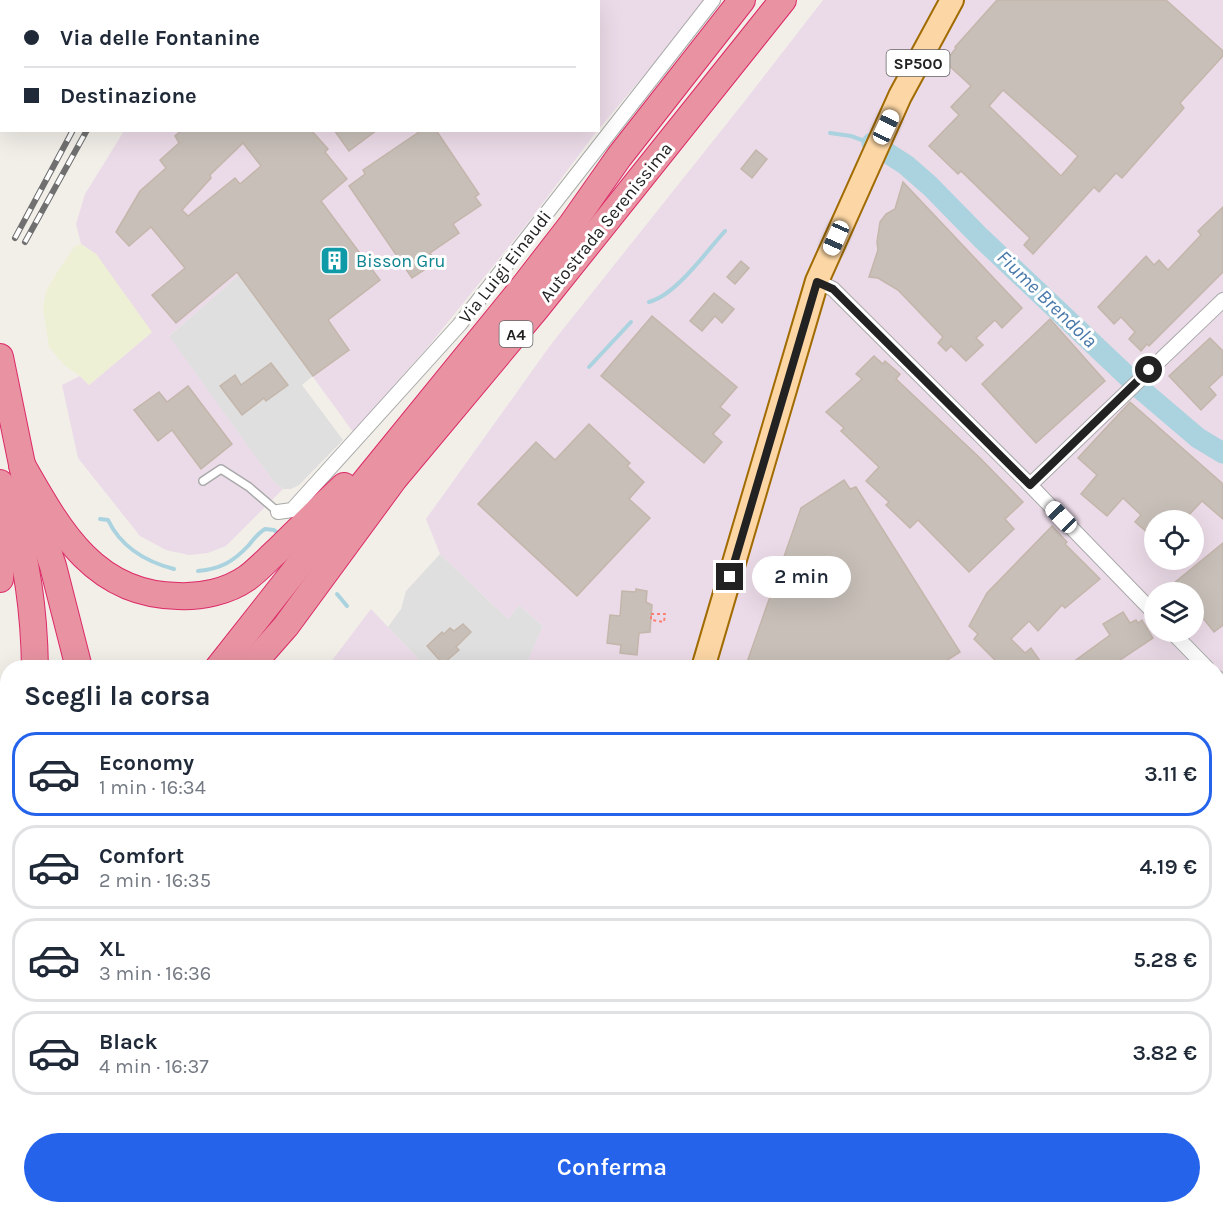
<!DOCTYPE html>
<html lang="it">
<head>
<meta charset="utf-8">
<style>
	body { margin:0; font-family:Karla,sans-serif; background:#f2f2f3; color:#1f2937; height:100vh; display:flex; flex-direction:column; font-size:22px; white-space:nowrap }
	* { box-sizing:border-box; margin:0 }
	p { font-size:20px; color:#747a83 }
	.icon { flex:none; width:33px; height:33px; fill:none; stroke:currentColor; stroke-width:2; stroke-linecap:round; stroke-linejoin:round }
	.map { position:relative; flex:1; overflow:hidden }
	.side { position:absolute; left:0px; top:660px; width:1224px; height:554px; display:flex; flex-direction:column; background:#fff; border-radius:24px 24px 0 0; box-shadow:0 6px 24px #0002 }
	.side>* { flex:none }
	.hud { position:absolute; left:0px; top:0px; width:600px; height:132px; box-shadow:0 6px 24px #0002; display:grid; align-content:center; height:132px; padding:0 24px; background:#fff }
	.tools { position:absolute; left:1144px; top:510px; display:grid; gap:12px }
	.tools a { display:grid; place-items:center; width:60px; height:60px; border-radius:50%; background:#fff; box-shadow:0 6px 24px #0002; font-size:30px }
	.end { position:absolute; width:27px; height:27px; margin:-14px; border:8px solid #222; background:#fff; box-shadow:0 0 0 3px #fff }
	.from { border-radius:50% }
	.bubble { position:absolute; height:42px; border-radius:21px; background:#fff; box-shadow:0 6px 24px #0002; font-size:20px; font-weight:600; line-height:42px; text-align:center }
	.car { position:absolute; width:18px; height:36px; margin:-18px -9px; border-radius:8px; box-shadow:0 0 4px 2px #0007; background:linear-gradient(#fff 24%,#345 0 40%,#fff 0 76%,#345 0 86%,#fff 0) }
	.hud b { display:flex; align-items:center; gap:21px; height:57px; font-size:22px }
	.hud b+b { border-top:2px solid #e0e1e3 }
	.hud i { width:15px; height:15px; background:#1f2937 }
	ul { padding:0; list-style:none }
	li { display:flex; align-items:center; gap:18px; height:84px; margin:0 12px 9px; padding:0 12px; border:3px solid #e0e1e3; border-radius:24px }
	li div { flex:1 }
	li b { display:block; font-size:22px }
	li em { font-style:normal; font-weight:600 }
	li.on { border-color:#2563eb }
	li>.icon { width:54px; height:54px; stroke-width:1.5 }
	h2 { padding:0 24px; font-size:27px; line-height:72px }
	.primary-button { display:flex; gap:12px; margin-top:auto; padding:12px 24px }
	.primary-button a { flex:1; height:69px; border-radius:36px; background:#2563eb; color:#fff; font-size:24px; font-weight:600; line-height:69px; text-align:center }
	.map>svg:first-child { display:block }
</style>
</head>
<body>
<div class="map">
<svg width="1223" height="1213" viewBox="0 0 1223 1213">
	<rect width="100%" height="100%" fill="#f2efe9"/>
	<g fill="#e0dfdf">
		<polygon points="239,275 313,376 302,385 343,440 299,485 291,489 283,489 273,481 168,337"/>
		<polygon points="440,554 508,619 519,605 543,626 525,668 426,667 388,627 401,609 406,591"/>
	</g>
	<g fill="#ebdbe8" fill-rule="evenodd">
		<polygon points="209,0 707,0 599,129 598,2 208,2"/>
		<path d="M823 0H1223V1174L1217 1178 1216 668 525 667 543 626 519 605 508 619 440 554 426 519 552 343 744 102ZM1155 520H1194V560H1155ZM1155 592H1194V632H1155Z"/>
		<polygon points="124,131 597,131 527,224 427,348 353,432 239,275 169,336 273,481 283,489 226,546 208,553 189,555 166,550 140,536 78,458 62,385 80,376 89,385 151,333 96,254 81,244 76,224 85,194"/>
		<polygon points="371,609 388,627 426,667 327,667"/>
		<polygon points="294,1206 1171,1206 1160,1213 301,1213"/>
	</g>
	<g fill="#eef0d5">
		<polygon points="81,244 96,254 152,332 89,385 80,376 64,365 49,347 43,308 46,291 58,271 75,246"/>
		<polygon points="7,1119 8,1206 294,1206 301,1213 0,1213 0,1125"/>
		<polygon points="1223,1174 1223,1213 1160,1213 1171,1206 1216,1206 1217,1178"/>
	</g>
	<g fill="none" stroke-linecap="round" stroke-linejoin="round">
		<g stroke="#aad3df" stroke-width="4">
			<polyline points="830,133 851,136 870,143"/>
			<path d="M649 302C676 295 706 252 725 231"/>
			<polyline points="589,367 631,322"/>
			<path d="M100 519 108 520C121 547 147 562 174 569"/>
			<path d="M198 571C220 569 233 562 248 546 253 540 258 533 265 529L274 530 279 534"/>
			<polyline points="337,594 347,606"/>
			<polyline points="0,1093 8,1088"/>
		</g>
		<polyline stroke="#aad3df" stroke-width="21" points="872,143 906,165 930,186 981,238 1144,392 1198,438 1223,453"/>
	</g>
	<g fill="#c7bfb8" stroke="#c4b6ab" stroke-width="1.5" fill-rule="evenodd">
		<path d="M997 0H1166L1223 51V56L1180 103 1184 108 1122 178 1116 173 1099 192 1094 187 1033 254 1024 245 1030 238 961 171 958 174 929 146 959 115 951 107 971 86 945 62 956 48 955 47ZM1003 90 1078 156 1061 176 989 106Z"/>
		<path d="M182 130H311L328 149 325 152 347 179 321 201 380 280 328 320 349 350 313 376 237 272 176 323 152 295 185 268 151 227 129 246 116 232 140 191 166 168 160 160 179 143 175 136ZM243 143 261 166 240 184 235 178 188 216 182 210 211 178 210 175Z"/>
		<polygon points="334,130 377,130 349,151"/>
		<polygon points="422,130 436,130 479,194 475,197 481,205 453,224 459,233 430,253 436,262 412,278 349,186 365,174 363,170"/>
		<polygon points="756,150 767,159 752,178 741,169"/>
		<polygon points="903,182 1022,308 1002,328 995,320 976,338 983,345 966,361 951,346 946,351 938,343 943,337 898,290 878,278 869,277 878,250 877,242 880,222 886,214 895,209"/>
		<polygon points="1223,207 1223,272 1149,346 1147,344 1141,351 1129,339 1135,332 1121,317 1114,324 1098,307 1146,256 1154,265 1159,260 1168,270 1201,235 1198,231"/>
		<polygon points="741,261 749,268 735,284 727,277"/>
		<polygon points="714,293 734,309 722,323 715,316 702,331 690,321"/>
		<polygon points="652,316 737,387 720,407 730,415 713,434 722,442 704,463 601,376"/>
		<polygon points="1050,319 1105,381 1036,443 982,384"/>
		<polygon points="1210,338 1223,351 1223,374 1209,387 1216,395 1201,410 1169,376"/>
		<polygon points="874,356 883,364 885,361 900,374 896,379 980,458 1023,502 1005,519 1014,529 969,572 918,520 910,528 886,505 889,502 866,481 879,467 841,431 844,428 826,412 862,379 856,374"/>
		<polygon points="271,363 288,385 266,401 264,398 242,415 220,386 235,375 241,385"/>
		<polygon points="188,386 232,444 201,469 172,430 158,441 134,410 159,392 167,402"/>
		<polygon points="1130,402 1223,484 1223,519 1202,501 1184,520 1155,520 1155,539 1135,522 1141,515 1123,498 1107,516 1081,494 1097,475 1078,458"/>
		<polygon points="589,424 630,463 627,466 644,482 629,499 650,518 577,596 478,504 536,442 555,460"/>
		<polygon points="844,480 850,489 856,487 960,652 935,668 745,668 801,508"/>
		<polygon points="1052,526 1067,542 1065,544 1100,579 1065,608 1062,605 1038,631 1029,621 1011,639 1025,653 1031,648 1045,668 1003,668 974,639 978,634 969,626 987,593"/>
		<polygon points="1223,543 1223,625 1214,632 1194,607 1194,592 1182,592 1174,583"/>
		<polygon points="636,589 647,591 646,602 652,605 650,632 639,633 637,655 620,653 621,645 607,643 610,615 620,616 622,591 636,592"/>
		<polygon points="1123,612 1130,623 1136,620 1138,623 1142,620 1153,638 1108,668 1065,668 1110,635 1103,624"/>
		<polygon points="463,624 471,632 456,647 459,650 443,664 427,646 442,632 444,634 450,628 454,631"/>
	</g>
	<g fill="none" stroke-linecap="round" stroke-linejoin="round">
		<polyline stroke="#c8c6c1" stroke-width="26" stroke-dasharray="26 13" stroke-linecap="butt" points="0,977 8,978"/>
		<defs>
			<polyline id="lane" points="203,481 221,469 249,487 278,512"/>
			<g id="street">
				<polyline points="817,281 833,289 1030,485 1155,614"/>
				<polyline points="1030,485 1223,300"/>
				<polyline points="278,512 292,510 460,324 713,0"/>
				<polyline points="1172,632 1207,668"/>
				<polyline points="1216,677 1223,684"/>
				<polyline points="1216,707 1223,703"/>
				<polyline points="1216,1168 1223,1164"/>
				<polyline points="833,1206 837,1213"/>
				<polyline points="1142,1213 1154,1206"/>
			</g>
			<g id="primary">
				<polyline points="703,668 817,281 900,96 952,0"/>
				<polyline points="568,1206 572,1213"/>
				<polyline points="503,1213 506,1206"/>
			</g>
			<g id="highway">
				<polyline points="13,2 13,0"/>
				<polyline points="49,2 50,0"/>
				<polyline points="0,32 2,28"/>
				<polyline points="0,113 2,109"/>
				<polyline points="0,357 26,484 53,566 79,668"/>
				<path d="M22 465C59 530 94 595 178 596 201 597 227 592 247 578 258 570 268 559 278 550 300 528 322 507 344 486"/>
				<path d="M0 483C26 541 34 605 35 668"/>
				<polyline points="0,579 3,530 0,510"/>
				<polyline points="218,668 367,479 524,286 572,224 619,157 742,0"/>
				<polyline points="249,668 286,626 394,479 536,309 783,0"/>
				<polyline points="0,839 8,819"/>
				<polyline points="0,920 8,912"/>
				<polyline points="0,956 8,948"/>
				<polyline points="0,1033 8,1027"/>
			</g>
		</defs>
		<use href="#lane" stroke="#a9a9a9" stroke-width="10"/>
		<use href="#street" stroke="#a9a9a9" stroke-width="16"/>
		<use href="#primary" stroke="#a06b00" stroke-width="26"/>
		<use href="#highway" stroke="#dc2a67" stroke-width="28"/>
		<polygon stroke="#fa8072" stroke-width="2" stroke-dasharray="3 3" stroke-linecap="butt" points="651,614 665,614 664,622 651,620"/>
		<use href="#lane" stroke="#fff" stroke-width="7"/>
		<use href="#street" stroke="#fff" stroke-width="14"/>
		<use href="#primary" stroke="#fcd6a4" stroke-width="22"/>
		<use href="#highway" stroke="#e892a2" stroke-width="26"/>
		<defs>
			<g id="rail">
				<polyline points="152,2 153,0"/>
				<polyline points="166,2 167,0"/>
				<polyline points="15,238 73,130"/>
				<polyline points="25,242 87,130"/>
			</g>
		</defs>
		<use href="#rail" stroke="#707070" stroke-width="6"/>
		<use href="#rail" stroke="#fff" stroke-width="4" stroke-dasharray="11" stroke-linecap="butt"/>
	</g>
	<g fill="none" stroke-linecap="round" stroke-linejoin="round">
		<polyline stroke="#222" stroke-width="8" points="730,577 817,282 833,289 1030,485 1149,370"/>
	</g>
	<defs>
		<symbol id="building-square" viewBox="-11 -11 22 22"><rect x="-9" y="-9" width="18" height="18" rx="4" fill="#0f9aa8" stroke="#fff"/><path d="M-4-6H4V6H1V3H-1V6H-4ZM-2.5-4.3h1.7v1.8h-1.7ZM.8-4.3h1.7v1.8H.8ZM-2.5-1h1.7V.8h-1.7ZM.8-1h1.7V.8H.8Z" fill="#fff"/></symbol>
	</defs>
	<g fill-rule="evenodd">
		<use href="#building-square" x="318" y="244" width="33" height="33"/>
	</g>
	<g text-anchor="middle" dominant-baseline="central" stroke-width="6" stroke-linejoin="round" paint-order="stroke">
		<g fill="#fff" stroke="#646464" stroke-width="1.5">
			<rect x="886.5" y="50" width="63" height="26" rx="4.5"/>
			<rect x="499.5" y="321" width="33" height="26" rx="4.5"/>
		</g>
		<g font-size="16" font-weight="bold" fill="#222">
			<text x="918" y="63">SP500</text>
			<text x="516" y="334">A4</text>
		</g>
		<g font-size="18" fill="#222" stroke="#fff">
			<text transform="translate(606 222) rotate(-51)">Autostrada Serenissima</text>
			<text transform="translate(505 267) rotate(-52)">Via Luigi Einaudi</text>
		</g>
		<g font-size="18" fill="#0d838f" stroke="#fff" text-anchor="start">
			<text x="356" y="261">Bisson Gru</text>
		</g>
		<g font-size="20" font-style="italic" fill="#4a7aab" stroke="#fff">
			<text transform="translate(1047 299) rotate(44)">Fiume Brendola</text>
		</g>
	</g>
</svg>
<div class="tools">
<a><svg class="icon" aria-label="locate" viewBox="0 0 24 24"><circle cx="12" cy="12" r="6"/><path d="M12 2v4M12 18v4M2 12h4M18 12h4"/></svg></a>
<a><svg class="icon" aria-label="layers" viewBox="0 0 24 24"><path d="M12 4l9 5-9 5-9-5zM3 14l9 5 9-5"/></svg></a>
</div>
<i class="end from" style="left:1149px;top:370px"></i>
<i class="end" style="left:730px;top:577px"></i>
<div class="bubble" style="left:752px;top:556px;width:99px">2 min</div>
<i class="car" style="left:886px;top:127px;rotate:25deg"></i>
<i class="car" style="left:836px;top:238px;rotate:204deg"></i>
<i class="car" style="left:1061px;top:517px;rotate:316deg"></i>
<div class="hud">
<b><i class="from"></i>Via delle Fontanine</b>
<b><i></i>Destinazione</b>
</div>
<section class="side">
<h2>Scegli la corsa</h2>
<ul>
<li class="on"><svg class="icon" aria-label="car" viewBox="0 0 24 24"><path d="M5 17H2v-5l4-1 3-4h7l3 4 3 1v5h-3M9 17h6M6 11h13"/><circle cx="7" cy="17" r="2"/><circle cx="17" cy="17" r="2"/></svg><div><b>Economy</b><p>1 min · 16:34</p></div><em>3.11 €</em></li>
<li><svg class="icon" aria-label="car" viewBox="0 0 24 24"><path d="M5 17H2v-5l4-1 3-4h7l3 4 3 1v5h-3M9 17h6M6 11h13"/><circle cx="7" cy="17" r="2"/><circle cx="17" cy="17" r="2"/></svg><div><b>Comfort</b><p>2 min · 16:35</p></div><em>4.19 €</em></li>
<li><svg class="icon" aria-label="car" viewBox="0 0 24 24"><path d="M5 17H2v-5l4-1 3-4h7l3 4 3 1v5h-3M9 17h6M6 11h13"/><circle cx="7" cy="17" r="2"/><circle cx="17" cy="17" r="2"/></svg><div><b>XL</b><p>3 min · 16:36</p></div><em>5.28 €</em></li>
<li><svg class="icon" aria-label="car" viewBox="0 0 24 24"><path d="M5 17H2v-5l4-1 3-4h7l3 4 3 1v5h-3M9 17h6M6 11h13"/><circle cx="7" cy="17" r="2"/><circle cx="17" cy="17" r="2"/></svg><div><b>Black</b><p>4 min · 16:37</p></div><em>3.82 €</em></li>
</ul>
<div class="primary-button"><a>Conferma</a></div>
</section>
</div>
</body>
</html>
